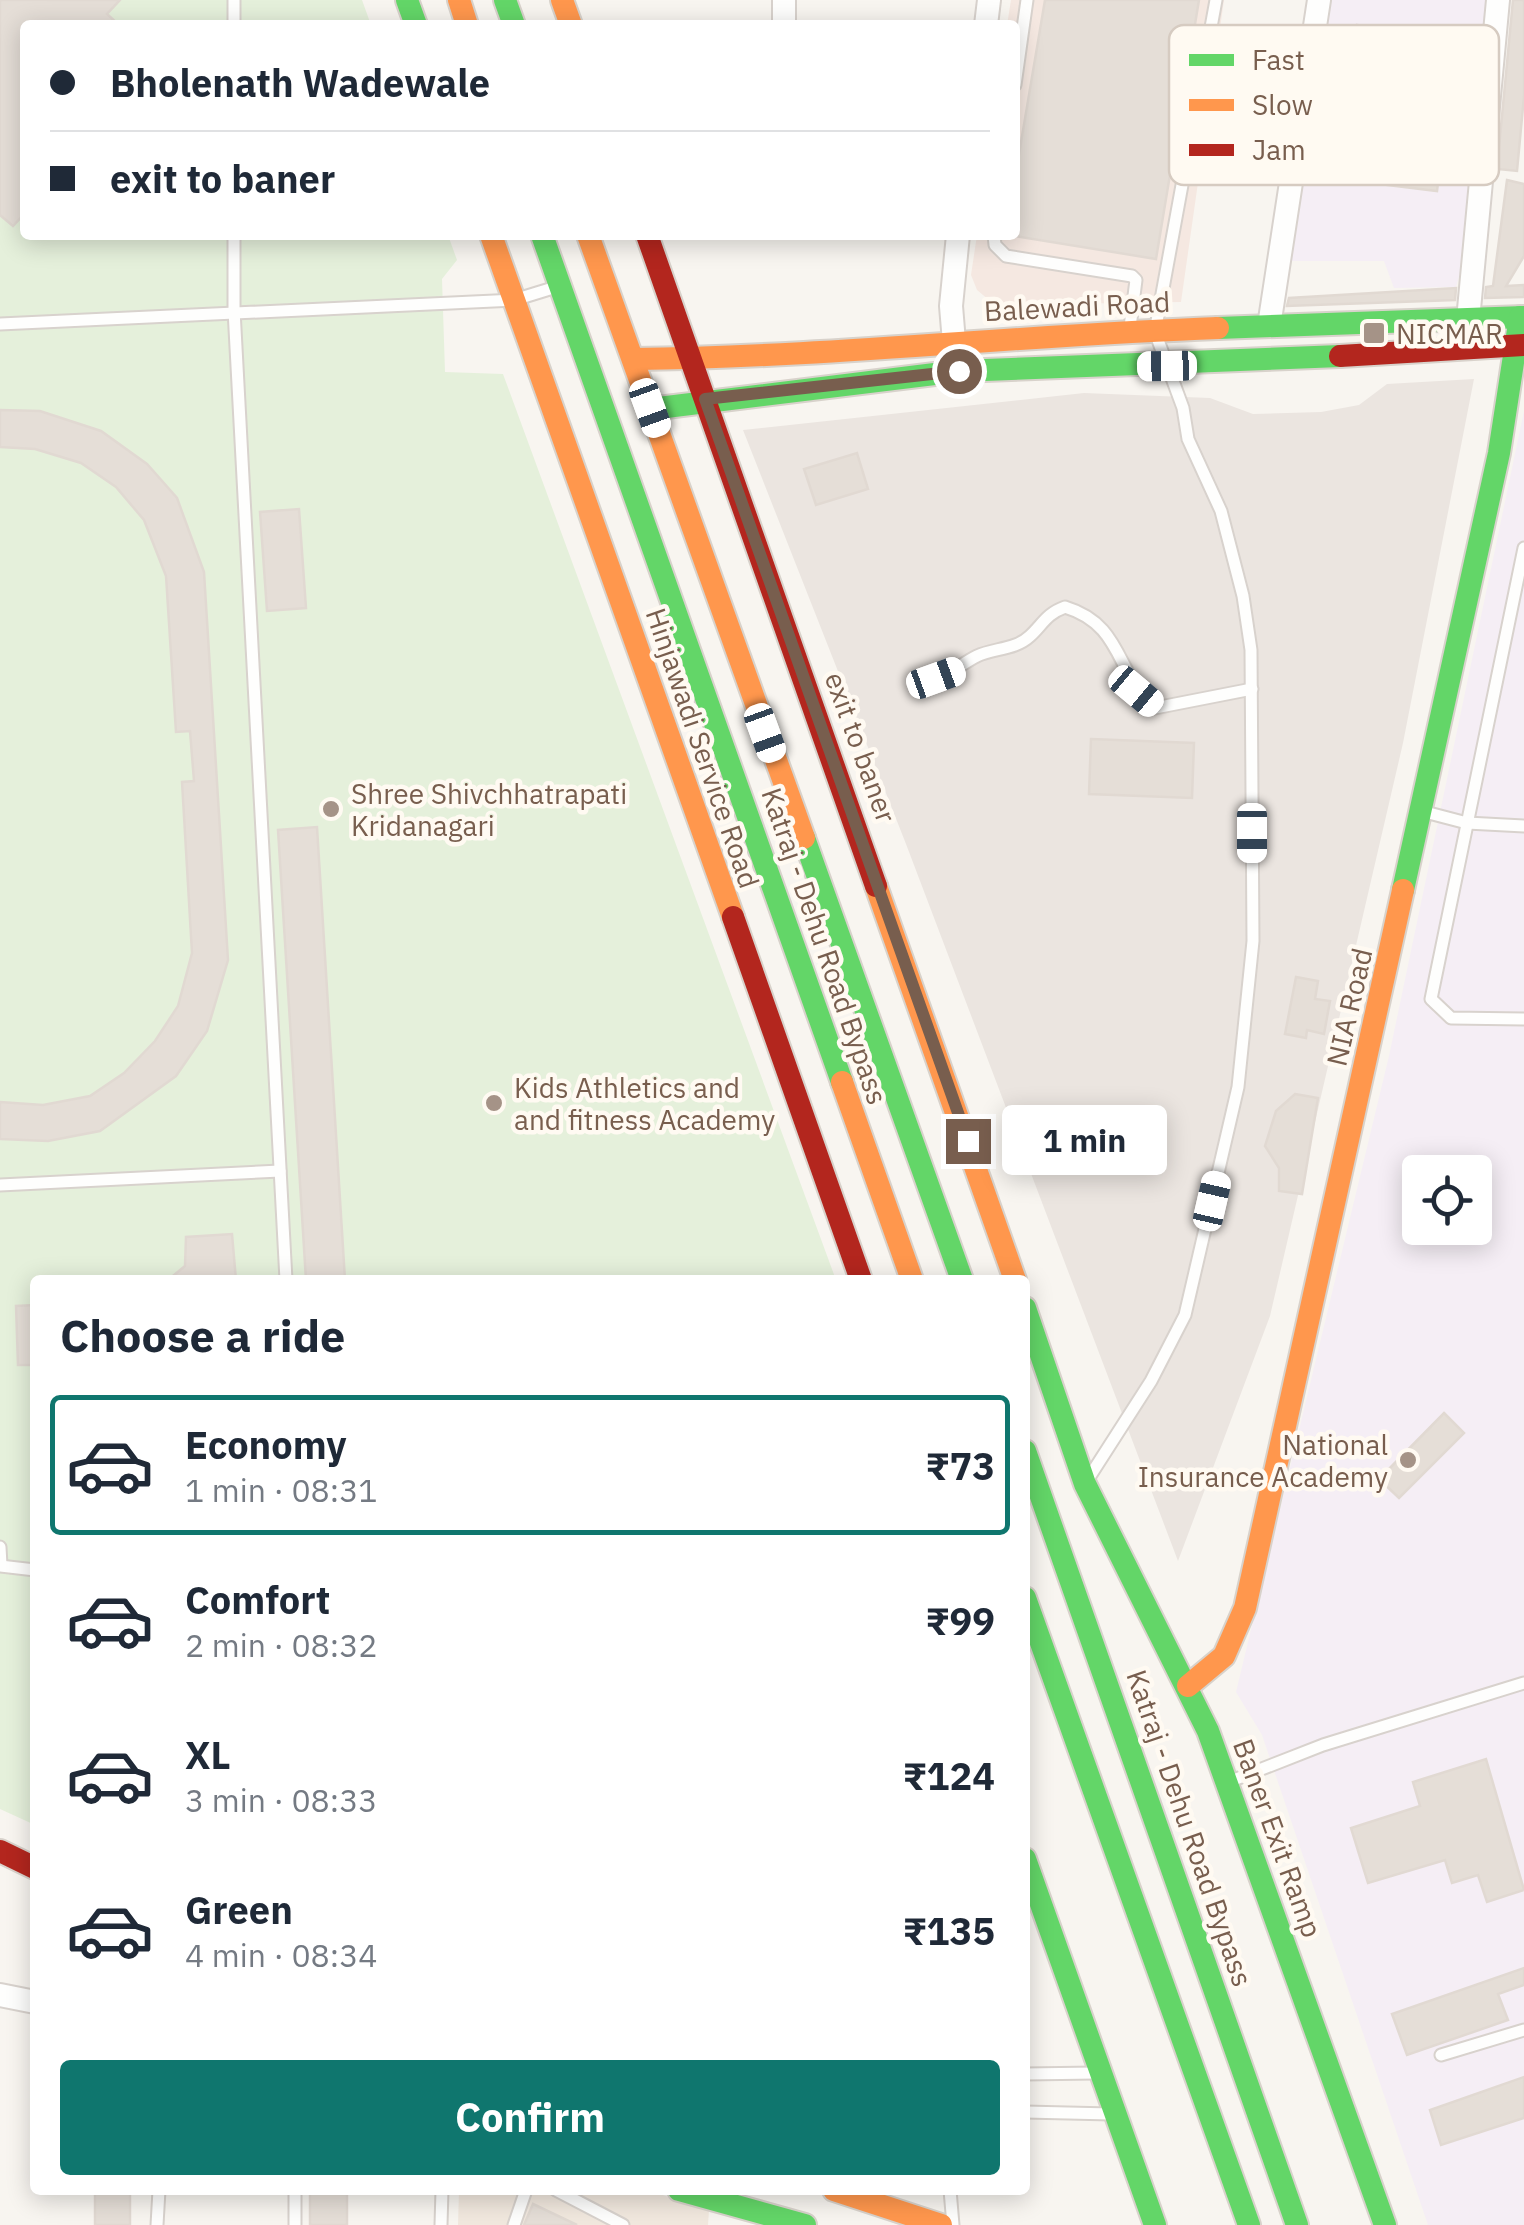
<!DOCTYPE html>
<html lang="en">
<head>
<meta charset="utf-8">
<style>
	body { margin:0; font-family:"IBM Plex Sans",sans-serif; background:#f2f2f3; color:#1f2937; height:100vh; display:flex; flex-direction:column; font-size:38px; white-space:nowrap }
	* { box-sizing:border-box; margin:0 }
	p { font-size:32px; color:#747a83 }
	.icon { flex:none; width:55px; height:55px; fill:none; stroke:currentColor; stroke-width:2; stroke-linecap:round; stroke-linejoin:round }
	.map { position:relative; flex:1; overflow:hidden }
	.side { position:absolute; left:30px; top:1275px; width:1000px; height:920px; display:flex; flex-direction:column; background:#fff; border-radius:10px; box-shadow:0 5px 25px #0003 }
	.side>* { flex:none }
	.top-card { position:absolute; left:20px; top:20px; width:1000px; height:220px; border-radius:10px; box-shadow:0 5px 25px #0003; display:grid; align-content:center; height:220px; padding:0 30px; background:#fff }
	.controls { position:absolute; left:1402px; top:1155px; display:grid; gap:20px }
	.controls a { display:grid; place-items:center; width:90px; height:90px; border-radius:10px; background:#fff; box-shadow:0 5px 25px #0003; font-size:50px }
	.end { position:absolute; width:45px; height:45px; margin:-22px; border:12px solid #785e4e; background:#fff; box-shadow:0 0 0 5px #fff }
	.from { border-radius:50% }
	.bubble { position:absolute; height:70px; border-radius:10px; background:#fff; box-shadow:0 5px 25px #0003; font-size:32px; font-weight:800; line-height:70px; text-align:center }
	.car { position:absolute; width:30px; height:60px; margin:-30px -15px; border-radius:12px; box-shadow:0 0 8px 2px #0007; background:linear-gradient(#fff 24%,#345 0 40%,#fff 0 76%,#345 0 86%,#fff 0) }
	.top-card b { display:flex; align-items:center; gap:35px; height:95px; font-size:38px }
	.top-card b+b { border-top:2px solid #e0e1e3 }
	.top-card i { width:25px; height:25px; background:#1f2937 }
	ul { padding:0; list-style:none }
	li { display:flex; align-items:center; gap:30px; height:140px; margin:0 20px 15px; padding:0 10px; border:5px solid transparent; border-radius:10px }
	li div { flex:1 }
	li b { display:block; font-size:38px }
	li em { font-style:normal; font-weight:800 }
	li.selected { border-color:#0f766e }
	li>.icon { width:90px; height:90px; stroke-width:1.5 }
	h2 { padding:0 30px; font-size:45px; line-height:120px }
	.button { display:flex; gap:20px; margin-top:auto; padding:20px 30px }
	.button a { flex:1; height:115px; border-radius:10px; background:#0f766e; color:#fff; font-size:40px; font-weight:800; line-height:115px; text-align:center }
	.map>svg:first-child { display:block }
</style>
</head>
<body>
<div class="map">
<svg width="1524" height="2225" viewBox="0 0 1524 2225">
	<rect width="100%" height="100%" fill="#f8f5f0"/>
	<polygon fill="#f1e8de" points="459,2190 647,2190 709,2210 708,2225 458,2225"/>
	<polygon fill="#f5e8e1" points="1011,0 1224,0 1181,302 995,305 977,290 971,275 977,235 1015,235 1015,25 1007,25"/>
	<polygon fill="#ebe5e0" points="1474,379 1403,743 1270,1316 1178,1561 906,844 743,430 1084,393 1210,398 1253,414 1321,412 1359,405 1387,384"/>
	<g fill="#f5eef5" fill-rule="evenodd">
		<polygon points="1328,0 1490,0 1465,256 1456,287 1394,288 1384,261 1290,261"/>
		<path d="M1524 411V2225H1428L1262 1735 1236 1692 1389 1056ZM1420 1172H1475V1228H1420Z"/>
	</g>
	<polygon fill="#e5f0db" points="0,0 362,0 371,25 25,25 25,235 448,235 457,260 442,279 445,372 503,374 836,1280 35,1280 35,1825 0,1809"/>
	<g fill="#e5ded7" stroke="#e1d9d2" stroke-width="2.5">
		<polygon points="0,0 120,0 107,14 119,25 25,25 25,213 13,226 0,215"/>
		<polygon points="1045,0 1199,0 1156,259 1015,236 1015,178"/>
		<polygon points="1513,0 1524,0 1524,96 1517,171 1497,169"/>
		<polygon points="1357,25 1456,36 1437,191 1338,179"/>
		<polygon points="1507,180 1524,184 1524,256 1506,286 1524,285 1524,297 1485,298 1486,287 1493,286"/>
		<polygon points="1456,288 1455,300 1287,306 1289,298"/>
		<polygon points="0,410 40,411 101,431 147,464 177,498 204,572 228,960 207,1031 176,1076 100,1131 48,1141 0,1139 0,1102 43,1105 90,1096 124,1073 155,1041 178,1006 192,953 182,782 194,781 190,731 176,732 166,576 144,520 116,487 81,463 35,449 0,447"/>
		<polygon points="857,453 868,489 816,505 804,469"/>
		<polygon points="299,509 306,608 267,611 260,512"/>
		<polygon points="1091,739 1194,743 1192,798 1089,794"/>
		<polygon points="317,827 345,1280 306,1280 278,830"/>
		<polygon points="1296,977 1318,981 1315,999 1330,1001 1324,1034 1307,1030 1306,1038 1285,1034"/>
		<polygon points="1295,1094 1318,1098 1302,1194 1279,1191 1279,1168 1265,1146 1276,1111"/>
		<polygon points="232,1234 236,1280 168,1280 185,1266 186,1237"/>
		<polygon points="35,1305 35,1365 18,1365 16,1306"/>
		<polygon points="1444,1413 1464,1433 1399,1498 1379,1479"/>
		<polygon points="1486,1759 1524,1890 1487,1902 1478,1875 1452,1883 1445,1860 1368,1883 1351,1828 1420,1806 1413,1782"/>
		<polygon points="1524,1968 1524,1985 1498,1994 1508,2020 1407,2055 1392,2014"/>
		<polygon points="1524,2077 1524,2118 1441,2145 1430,2110"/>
		<rect x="95" y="2190" width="35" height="35"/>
		<polygon points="310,2193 347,2194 347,2225 310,2225"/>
		<polygon points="533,2204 577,2225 524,2225"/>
	</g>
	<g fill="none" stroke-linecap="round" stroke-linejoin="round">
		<defs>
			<g id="lane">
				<polyline points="234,25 234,0"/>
				<polyline points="1015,85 1027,0"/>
				<polyline points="234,235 234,310 286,1280"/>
				<polyline points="994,235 995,245 1006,256 1132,276 1136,280 1130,327"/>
				<polyline points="0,324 514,300 553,288"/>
				<polyline points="1524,548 1431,999 1451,1018 1524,1019"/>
				<path d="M936 679C952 673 963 663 977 656 994 648 1015 650 1030 636 1043 624 1046 614 1065 607 1124 625 1115 674 1155 708L1252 689"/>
				<polyline points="1425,812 1467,823 1524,826"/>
				<polyline points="0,1185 280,1171"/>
				<polyline points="1090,1476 1151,1381 1185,1315 1238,1087 1253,941 1251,650 1243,596 1221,511 1188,439 1183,408 1155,332 1216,0"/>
				<polyline points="0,1547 1,1565"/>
				<polyline points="0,1566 35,1570"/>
				<polyline points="1231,1781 1323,1745 1524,1683"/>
				<polyline points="1441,2055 1524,2030"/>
				<polyline points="1025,2074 1096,2073"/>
				<polyline points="1025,2112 1111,2114"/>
				<polyline points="556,2190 623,2225"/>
				<polyline points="950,2190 953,2225"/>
				<polyline points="157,2225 159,2190"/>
				<polyline points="295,2225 295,2190"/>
				<polyline points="441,2225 442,2190"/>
				<polyline points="514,2225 526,2190"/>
			</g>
			<g id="street">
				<polyline points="784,0 784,25"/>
				<polyline points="986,25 989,0"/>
				<polyline points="1468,320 1498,0"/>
				<polyline points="1269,326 1319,0"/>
				<polyline points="954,342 951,306 958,235"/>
				<polyline points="0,1995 35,2002"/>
			</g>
			<g id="fast">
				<polyline points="407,0 416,25"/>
				<polyline points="505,0 514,25"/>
				<polyline points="542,235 842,1082"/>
				<polyline points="1218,328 1524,317"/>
				<polyline points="650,409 959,371 1340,356"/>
				<polyline points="804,838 962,1280"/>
				<polyline points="1403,890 1499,453 1520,317"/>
				<polyline points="1025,1308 1085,1484 1208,1731 1385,2225"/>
				<polyline points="1025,1451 1297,2225"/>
				<polyline points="1025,1598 1249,2225"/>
				<polyline points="1025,1859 1155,2225"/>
				<polyline points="679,2190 805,2225"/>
			</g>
			<g id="slow">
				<polyline points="459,0 467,25"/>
				<polyline points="562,0 571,25"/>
				<polyline points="491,235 733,917"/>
				<polyline points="588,235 804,838"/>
				<path d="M633 359C828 357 1023 335 1218 328"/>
				<polyline points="876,886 1015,1280"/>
				<polyline points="842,1082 912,1280"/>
				<polyline points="1188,1686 1224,1656 1245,1608 1403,890"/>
				<polyline points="834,2190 941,2225"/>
			</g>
			<g id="jam">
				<polyline points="647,235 876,886"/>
				<polyline points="1340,356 1524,345"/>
				<polyline points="733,917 861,1280"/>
				<polyline points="0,1851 35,1868"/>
			</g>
		</defs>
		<use href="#lane" stroke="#d8d2cd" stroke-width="15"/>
		<use href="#street" stroke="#d8d2cd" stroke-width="26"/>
		<use href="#fast" stroke="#d8d2cb" stroke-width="26"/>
		<use href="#slow" stroke="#d8d2cb" stroke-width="26"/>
		<use href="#jam" stroke="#d8d2cb" stroke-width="26"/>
		<use href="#lane" stroke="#fefefd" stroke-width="11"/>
		<use href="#street" stroke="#fefefd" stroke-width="22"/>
		<use href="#fast" stroke="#63d668" stroke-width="22"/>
		<use href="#slow" stroke="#ff974d" stroke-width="22"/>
		<use href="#jam" stroke="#b3261e" stroke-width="22"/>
	</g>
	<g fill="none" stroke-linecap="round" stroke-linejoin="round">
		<polyline stroke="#785e4e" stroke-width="12" points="959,371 705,399 968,1141"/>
	</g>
	<g fill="#a59387" stroke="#fffaf2" stroke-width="4">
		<rect x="1362" y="321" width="24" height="24" rx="5"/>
		<circle cx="331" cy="809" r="10"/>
		<circle cx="494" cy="1103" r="10"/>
		<circle cx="1408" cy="1460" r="10"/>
	</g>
	<g text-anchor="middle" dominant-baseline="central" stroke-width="9" stroke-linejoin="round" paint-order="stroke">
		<g font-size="28" fill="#785e4e" stroke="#fffaf2">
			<text transform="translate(1077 306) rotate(-3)">Balewadi Road</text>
			<text transform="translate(861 747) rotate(70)">exit to baner</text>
			<text transform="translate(703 748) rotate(71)">Hinjawadi Service Road</text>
			<text transform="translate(825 946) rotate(71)">Katraj - Dehu Road Bypass</text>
			<text transform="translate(1349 1007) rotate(-77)">NIA Road</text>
			<text transform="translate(1190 1828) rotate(71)">Katraj - Dehu Road Bypass</text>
			<text transform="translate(1278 1838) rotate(70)">Baner Exit Ramp</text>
		</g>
		<g font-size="28" fill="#785e4e" stroke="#fffaf2" text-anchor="start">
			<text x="1396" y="333">NICMAR</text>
			<text x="351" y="793">Shree Shivchhatrapati<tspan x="351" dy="32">Kridanagari</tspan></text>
			<text x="514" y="1087">Kids Athletics and<tspan x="514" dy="32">and fitness Academy</tspan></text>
			<text x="1388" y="1444" text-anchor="end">National<tspan x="1388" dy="32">Insurance Academy</tspan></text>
		</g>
	</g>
	<rect x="1169" y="25" width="330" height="160" rx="15" fill="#fffaf2" stroke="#d6cbc1" stroke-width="2.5"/>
	<rect x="1189" y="54" width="45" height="12" fill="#63d668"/>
	<rect x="1189" y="99" width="45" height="12" fill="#ff974d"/>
	<rect x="1189" y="144" width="45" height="12" fill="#b3261e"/>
	<g font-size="28" fill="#785e4e">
		<text x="1252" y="70">Fast</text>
		<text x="1252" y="115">Slow</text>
		<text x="1252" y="160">Jam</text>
	</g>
</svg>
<div class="controls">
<a><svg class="icon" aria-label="locate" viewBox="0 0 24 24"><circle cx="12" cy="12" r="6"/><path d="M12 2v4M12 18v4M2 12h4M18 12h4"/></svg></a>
</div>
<i class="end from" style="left:959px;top:371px"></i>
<i class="end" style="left:968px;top:1141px"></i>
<div class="bubble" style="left:1002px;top:1105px;width:165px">1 min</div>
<i class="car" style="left:1167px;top:366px;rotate:269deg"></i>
<i class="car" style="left:650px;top:408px;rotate:160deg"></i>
<i class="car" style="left:936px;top:678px;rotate:70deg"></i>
<i class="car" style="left:1136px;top:691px;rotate:130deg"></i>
<i class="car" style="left:765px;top:733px;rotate:160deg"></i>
<i class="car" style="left:1252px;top:833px;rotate:180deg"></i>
<i class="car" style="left:1212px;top:1201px;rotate:13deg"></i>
<div class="top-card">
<b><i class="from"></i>Bholenath Wadewale</b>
<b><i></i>exit to baner</b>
</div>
<section class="side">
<h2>Choose a ride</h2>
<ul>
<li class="selected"><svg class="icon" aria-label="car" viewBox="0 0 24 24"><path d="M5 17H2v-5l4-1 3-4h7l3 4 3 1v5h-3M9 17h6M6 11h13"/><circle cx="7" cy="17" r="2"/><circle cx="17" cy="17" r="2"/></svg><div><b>Economy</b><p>1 min · 08:31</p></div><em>₹73</em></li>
<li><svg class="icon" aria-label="car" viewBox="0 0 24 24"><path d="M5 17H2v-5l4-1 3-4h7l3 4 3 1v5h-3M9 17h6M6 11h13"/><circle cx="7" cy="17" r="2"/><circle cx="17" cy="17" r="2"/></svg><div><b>Comfort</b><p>2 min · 08:32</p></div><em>₹99</em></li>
<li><svg class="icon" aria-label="car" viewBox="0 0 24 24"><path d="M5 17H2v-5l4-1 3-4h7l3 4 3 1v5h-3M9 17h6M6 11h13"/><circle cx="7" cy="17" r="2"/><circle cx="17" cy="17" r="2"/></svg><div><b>XL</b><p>3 min · 08:33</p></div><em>₹124</em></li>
<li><svg class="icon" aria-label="car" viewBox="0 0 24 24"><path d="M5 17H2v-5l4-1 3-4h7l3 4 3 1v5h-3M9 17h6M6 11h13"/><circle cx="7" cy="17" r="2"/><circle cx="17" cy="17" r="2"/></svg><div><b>Green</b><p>4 min · 08:34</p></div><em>₹135</em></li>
</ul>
<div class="button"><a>Confirm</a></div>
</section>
</div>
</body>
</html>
